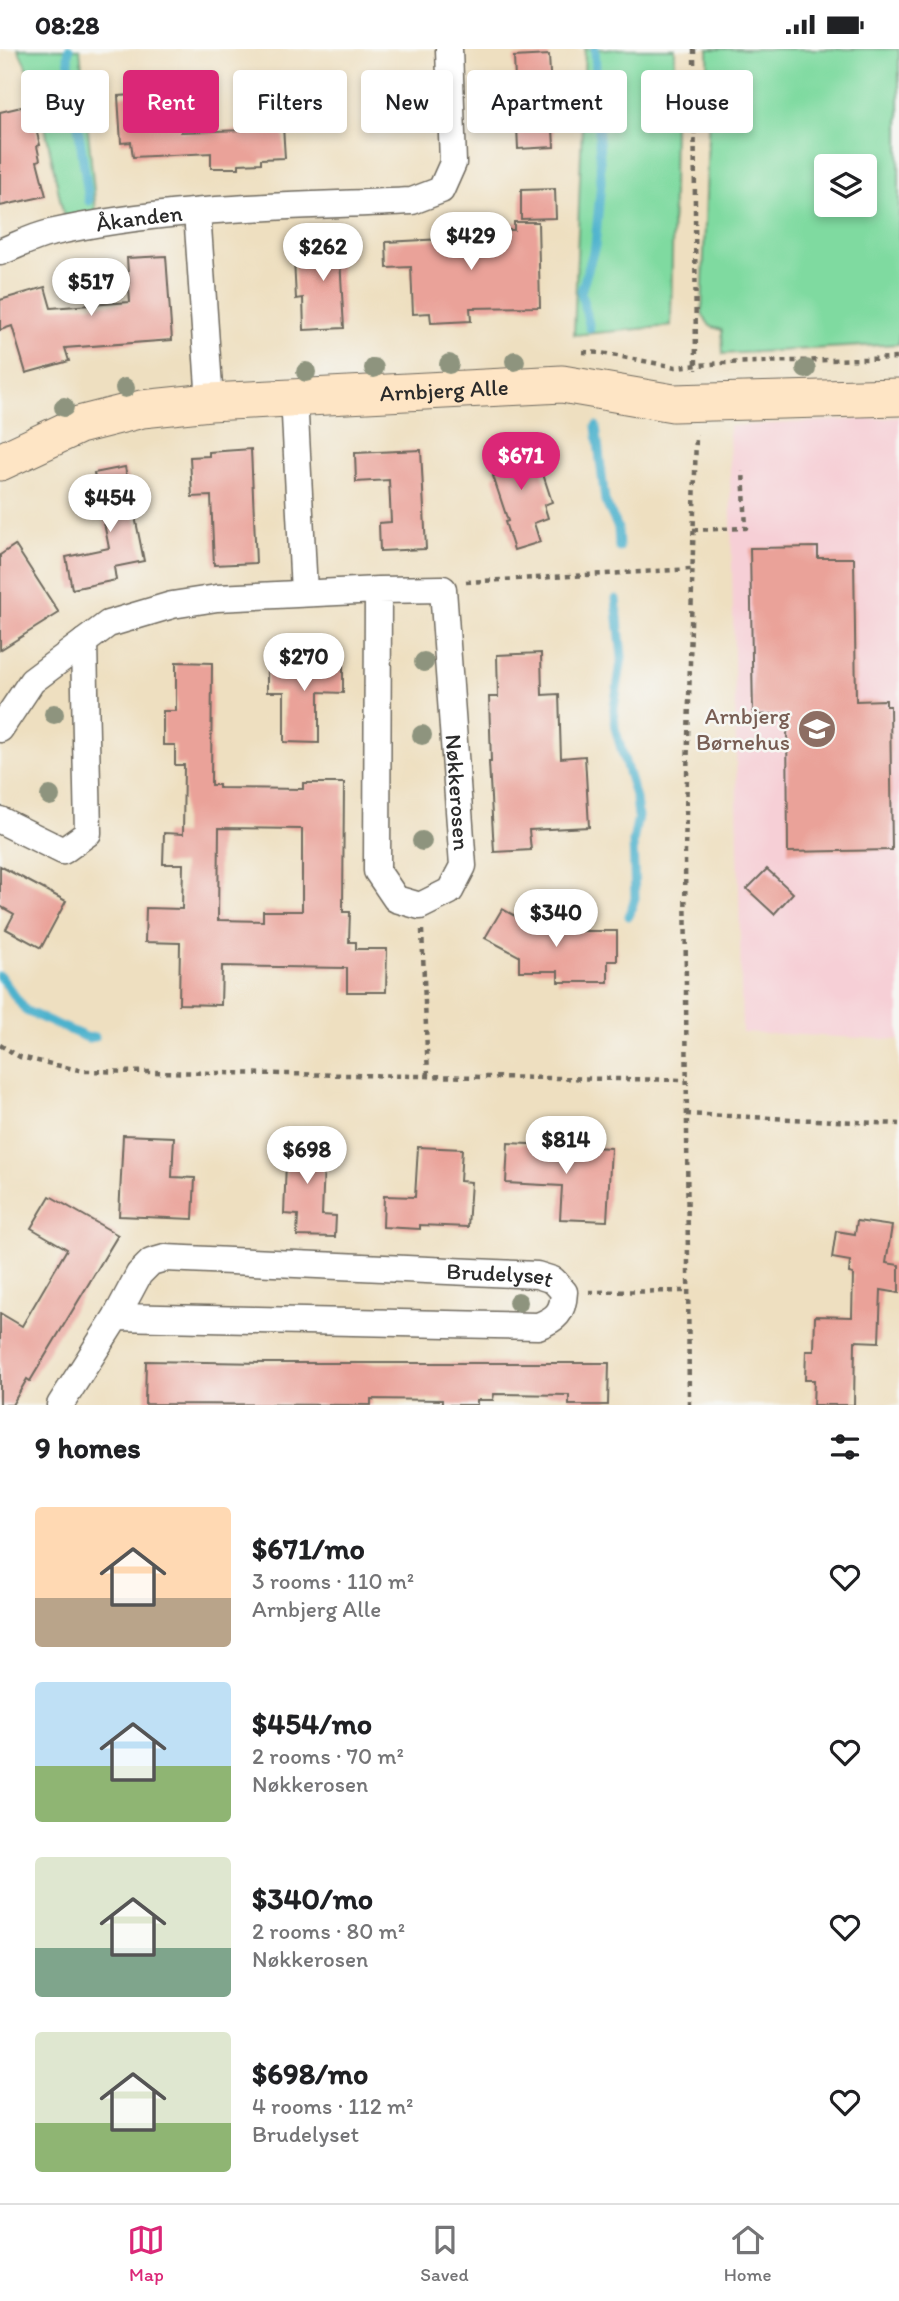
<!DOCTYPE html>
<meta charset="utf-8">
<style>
body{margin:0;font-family:Itim,sans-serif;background:#f2f2f2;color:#202124;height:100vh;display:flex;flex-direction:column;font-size:26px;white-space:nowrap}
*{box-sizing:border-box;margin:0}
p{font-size:23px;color:#757577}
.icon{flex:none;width:38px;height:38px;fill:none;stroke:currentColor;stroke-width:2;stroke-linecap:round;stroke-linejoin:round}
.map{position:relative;height:1356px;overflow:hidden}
.panel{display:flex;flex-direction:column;background:#fff;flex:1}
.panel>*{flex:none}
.hud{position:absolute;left:21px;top:21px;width:858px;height:63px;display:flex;gap:14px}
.controls{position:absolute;left:814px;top:105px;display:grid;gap:14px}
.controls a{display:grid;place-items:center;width:63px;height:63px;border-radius:7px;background:#fff;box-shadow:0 4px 10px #0003;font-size:35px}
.price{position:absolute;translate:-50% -60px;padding:0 16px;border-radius:24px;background:#fff;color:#222;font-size:23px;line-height:46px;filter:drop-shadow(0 2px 4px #0008)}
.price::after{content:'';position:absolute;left:50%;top:42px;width:21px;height:16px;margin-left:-10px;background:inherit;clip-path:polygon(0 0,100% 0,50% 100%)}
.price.active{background:#db2777;color:#fff}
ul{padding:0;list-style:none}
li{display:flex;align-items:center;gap:21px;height:175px;padding:0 35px}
li span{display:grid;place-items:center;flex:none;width:196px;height:140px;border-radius:7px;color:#555}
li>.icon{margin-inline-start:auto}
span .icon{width:84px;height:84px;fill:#fffc;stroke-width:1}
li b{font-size:30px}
h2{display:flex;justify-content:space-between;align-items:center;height:84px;padding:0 35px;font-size:30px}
.tag{padding:0 24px;border-radius:7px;background:#fff;box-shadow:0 4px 10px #0003;font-size:24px;line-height:63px}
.tag.active{background:#db2777;color:#fff}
.status{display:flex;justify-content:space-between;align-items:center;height:49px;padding:0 35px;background:#fff;direction:ltr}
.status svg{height:19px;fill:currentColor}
.tabs{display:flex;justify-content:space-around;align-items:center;height:98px;border-top:2px solid #e0e0e0;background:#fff;font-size:19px;color:#757577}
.tabs a{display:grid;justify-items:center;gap:4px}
.tabs .active{color:#db2777}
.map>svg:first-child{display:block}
.built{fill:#f6cfd6}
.green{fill:#7fdaa0;stroke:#558266;stroke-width:2;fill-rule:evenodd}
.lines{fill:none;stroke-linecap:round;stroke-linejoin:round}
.stream{stroke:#4eb2cd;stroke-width:9}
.building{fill:#eaa299;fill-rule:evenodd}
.street-casing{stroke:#6f6a5f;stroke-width:29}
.secondary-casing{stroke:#6f6a5f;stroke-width:39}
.path{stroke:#6f6a5f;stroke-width:4.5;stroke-dasharray:5 5;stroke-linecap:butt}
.street{stroke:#fff;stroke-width:26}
.secondary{stroke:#fee5c5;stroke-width:37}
.tree{fill:#8e947e}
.labels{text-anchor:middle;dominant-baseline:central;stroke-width:5;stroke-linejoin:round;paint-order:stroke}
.street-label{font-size:23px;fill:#2b2b2b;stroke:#f6f6f2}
.education-label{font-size:23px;fill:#785e54;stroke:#f6f6f2;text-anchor:end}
</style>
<div class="status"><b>08:28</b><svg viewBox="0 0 49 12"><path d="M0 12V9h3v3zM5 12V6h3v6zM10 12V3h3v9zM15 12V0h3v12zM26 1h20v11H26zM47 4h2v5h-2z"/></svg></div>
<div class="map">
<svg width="899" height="1356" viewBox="0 0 899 1356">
<rect width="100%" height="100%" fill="#f6f6f2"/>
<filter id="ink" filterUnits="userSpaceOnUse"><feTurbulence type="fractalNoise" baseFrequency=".0143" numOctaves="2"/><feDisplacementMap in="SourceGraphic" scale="14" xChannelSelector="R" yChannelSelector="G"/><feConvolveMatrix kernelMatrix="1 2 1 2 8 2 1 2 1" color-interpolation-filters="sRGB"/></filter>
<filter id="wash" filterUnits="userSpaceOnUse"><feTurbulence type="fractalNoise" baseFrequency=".00686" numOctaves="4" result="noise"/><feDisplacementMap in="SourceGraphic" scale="28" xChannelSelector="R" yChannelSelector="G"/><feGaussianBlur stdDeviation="1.57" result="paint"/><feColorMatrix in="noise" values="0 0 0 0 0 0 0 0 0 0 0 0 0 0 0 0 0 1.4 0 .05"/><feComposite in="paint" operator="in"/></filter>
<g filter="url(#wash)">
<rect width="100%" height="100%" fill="#eedfc0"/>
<polygon class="built" points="899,368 899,991 742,983 729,377"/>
<g class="green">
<polygon points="18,0 80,0 96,163 64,169 38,43"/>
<polygon points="585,0 675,0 671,277 574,286"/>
<path d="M708 0H899V295L723 305 722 281 710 277 702 265 709 55ZM826 117H864V156H826Z"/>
</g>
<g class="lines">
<g class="stream">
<polyline points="69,0 68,8 89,152"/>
<polyline points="590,279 581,243 595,197 601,133 595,0"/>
<polyline points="596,377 605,452 618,479 619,499"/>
<polyline points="616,550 622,608 614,659 615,679 636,750 638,767 633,793 635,849 629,867"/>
<polyline points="0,927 26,962 88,989 95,988"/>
</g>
</g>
<g id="blocks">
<g class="building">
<polygon points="549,6 554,98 518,100 514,8"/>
<polygon points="168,44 170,75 180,74 181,83 247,81 246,48 281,46 285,109 261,110 261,114 239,115 239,119 211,119 211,104 133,108 131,93 121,94 118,47"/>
<polygon points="30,56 40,96 37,97 40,111 37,112 46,147 0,157 0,63"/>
<polygon points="555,140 556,169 521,170 521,141"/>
<polygon points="514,173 538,173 540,258 470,259 471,272 431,274 430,264 413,265 411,218 387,219 386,193 500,187 499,181 514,181"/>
<polygon points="350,186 351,210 340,210 344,279 304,281 303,249 296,250 294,210 316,209 315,188"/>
<polygon points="166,207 172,291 65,299 69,312 26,324 12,277 0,281 0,251 45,238 51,259 130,253 127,209"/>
<polygon points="532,391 552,453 544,456 548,469 534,474 540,493 514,501 505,473 508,472 493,427 497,426 490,406"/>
<polygon points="251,400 256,514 214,516 211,447 192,448 190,408 209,407 209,403"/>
<polygon points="421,401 426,500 380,502 379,474 391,473 389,431 356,433 355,404"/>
<polygon points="125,418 144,512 114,518 116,531 72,540 66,508 109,499 94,424"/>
<polygon points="15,496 59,564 0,601 0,506"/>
<polygon points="818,498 818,509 854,509 856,652 886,651 886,657 890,657 892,801 788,803 787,665 753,666 750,499"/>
<polygon points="541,604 542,646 559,645 561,709 585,707 589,778 529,781 531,801 494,803 489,713 491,713 489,648 498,648 497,606"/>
<polygon points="267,611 343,611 343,644 319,643 319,694 284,693 284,643 267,643"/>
<path d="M176 613 212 614 211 736H219V739L303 740V734H344L343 863H350L349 893H356V900H387L386 943H347V919L222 917 221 956 179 955 180 894 145 893 146 859 182 860 183 815H163L164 784 183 785 184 716H175V696H163V662H176ZM219 779 302 780V862H263V872L218 871Z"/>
<polygon points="0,817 66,852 41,899 6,880 14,865 0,857"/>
<polygon points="767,820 793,844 774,865 747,840"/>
<polygon points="502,860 532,876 565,875 565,882 617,882 617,912 608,912 608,933 558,933 558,922 519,922 519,907 485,889"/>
<polygon points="123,1086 174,1088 172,1128 195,1129 193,1170 119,1167"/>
<polygon points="287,1087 325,1088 322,1166 336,1167 335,1188 297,1187 298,1166 284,1165"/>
<polygon points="508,1094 611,1099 607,1172 560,1170 562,1137 506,1134"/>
<polygon points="418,1098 462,1100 460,1132 471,1133 468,1178 420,1176 420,1180 383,1178 384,1147 415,1148"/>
<polygon points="50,1147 118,1186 30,1332 27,1330 12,1356 0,1356 0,1264 22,1277 67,1200 31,1179"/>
<polygon points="857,1172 892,1177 886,1214 899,1216 899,1244 881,1241 879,1293 855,1292 854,1356 813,1356 814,1331 805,1331 806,1302 814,1302 815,1267 852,1268 853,1225 849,1224 850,1212 832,1209 836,1182 855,1185"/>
<polygon points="146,1312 266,1314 609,1314 608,1356 569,1356 569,1346 494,1345 493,1351 477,1351 477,1356 442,1356 442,1351 371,1350 371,1356 145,1355"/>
</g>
</g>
</g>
<g filter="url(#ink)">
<use href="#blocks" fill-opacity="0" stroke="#6f6a5f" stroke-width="2"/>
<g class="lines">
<defs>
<g id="street">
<polyline points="197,163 210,353"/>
<path id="s1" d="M0 203C16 197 33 188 50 184 168 157 292 158 412 152L441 141 453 114 449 0"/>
<polyline points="294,347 304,543"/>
<path id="s2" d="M0 680 32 632 108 575 172 556 217 549 378 541 443 540 463 817 450 842 420 857 396 850 377 822 378 541"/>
<polyline points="0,771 63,802 88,784 84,593"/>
<path id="s3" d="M60 1356 116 1268 139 1225 151 1213 165 1209 537 1226 553 1231 564 1243C563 1264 556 1270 538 1277L116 1268"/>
</g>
<g id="secondary">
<path id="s4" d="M0 413 79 376 142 360 210 353 562 335 673 354 899 348"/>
</g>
</defs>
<use href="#street" class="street-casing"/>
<use href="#secondary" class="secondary-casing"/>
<g class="path">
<polyline points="694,0 696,321"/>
<polyline points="583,303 601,304 676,318 723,314 899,309"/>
<polyline points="693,481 746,479 743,422"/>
<polyline points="466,533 692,520"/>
<polyline points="422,881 428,1026"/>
<polyline points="0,996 20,1008 83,1022 686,1031"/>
<polyline points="686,1065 899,1075"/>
<polyline points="589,1243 688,1242"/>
<polyline points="689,1356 685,803 696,386"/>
</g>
<use href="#street" class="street"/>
<use href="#secondary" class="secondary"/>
</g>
<g class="tree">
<circle cx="515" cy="312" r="10"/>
<circle cx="449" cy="315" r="10"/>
<circle cx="374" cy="319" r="10"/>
<circle cx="806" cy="320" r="10"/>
<circle cx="306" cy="323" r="10"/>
<circle cx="125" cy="339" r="10"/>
<circle cx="64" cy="358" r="10"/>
<circle cx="424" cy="613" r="10"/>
<circle cx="54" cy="665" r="10"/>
<circle cx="422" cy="686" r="10"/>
<circle cx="50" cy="747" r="10"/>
<circle cx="422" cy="792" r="10"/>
<circle cx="518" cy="1253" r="10"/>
</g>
</g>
<defs>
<symbol id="school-disc" viewBox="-11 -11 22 22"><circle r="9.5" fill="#8d6e63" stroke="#f6f6f2"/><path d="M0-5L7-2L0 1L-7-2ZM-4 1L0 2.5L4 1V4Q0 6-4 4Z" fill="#fff"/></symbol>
</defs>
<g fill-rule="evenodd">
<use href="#school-disc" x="795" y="658" width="44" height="44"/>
</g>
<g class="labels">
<g class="street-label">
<text stroke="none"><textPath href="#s1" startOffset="144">Åkanden</textPath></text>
<text stroke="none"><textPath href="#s4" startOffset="455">Arnbjerg Alle</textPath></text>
<text stroke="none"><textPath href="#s2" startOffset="695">Nøkkerosen</textPath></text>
<text stroke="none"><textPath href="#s3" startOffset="520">Brudelyset</textPath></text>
</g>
<g class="education-label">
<text x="790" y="667">Arnbjerg<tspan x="790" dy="26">Børnehus</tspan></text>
</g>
</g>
</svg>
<div class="controls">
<a><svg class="icon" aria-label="layers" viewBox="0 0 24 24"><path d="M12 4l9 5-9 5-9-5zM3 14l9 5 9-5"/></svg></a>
</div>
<b class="price" style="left:471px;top:223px">$429</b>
<b class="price" style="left:323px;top:234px">$262</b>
<b class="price" style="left:91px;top:269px">$517</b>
<b class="price active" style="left:521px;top:443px">$671</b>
<b class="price" style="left:110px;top:485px">$454</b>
<b class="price" style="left:304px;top:644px">$270</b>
<b class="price" style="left:556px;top:900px">$340</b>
<b class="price" style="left:566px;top:1127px">$814</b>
<b class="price" style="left:307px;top:1137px">$698</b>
<div class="hud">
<a class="tag">Buy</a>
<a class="tag active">Rent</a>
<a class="tag">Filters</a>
<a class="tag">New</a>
<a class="tag">Apartment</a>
<a class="tag">House</a>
</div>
</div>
<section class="panel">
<h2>9 homes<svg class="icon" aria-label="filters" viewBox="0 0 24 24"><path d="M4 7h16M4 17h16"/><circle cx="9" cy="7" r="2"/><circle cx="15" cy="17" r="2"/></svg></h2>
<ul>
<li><span style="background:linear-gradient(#ffd9b3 65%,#b9a48a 0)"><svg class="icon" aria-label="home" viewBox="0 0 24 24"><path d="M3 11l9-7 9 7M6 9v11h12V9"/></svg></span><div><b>$671/mo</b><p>3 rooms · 110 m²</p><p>Arnbjerg Alle</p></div><svg class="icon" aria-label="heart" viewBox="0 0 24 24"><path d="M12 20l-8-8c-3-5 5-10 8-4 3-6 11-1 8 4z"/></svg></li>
<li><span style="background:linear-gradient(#bfe0f5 60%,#8fb573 0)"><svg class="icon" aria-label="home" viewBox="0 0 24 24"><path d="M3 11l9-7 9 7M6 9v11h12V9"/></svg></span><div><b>$454/mo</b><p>2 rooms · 70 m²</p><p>Nøkkerosen</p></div><svg class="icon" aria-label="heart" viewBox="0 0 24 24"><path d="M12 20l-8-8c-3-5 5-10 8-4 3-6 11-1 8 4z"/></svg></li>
<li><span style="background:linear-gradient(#dfe7d0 65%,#7fa58c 0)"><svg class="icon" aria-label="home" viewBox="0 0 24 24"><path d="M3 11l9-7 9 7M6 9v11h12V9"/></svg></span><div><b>$340/mo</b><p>2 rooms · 80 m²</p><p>Nøkkerosen</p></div><svg class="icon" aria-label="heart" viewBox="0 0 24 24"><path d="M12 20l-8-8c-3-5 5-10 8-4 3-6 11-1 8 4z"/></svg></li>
<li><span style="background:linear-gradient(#dfe7d0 65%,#8fb573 0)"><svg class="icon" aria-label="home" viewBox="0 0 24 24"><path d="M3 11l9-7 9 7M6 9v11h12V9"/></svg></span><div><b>$698/mo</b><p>4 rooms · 112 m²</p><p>Brudelyset</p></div><svg class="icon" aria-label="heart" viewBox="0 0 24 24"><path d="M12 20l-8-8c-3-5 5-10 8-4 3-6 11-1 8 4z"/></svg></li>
</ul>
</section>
<nav class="tabs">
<a class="active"><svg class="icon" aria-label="map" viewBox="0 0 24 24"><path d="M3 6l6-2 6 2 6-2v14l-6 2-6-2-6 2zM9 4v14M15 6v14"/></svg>Map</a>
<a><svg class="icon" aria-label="saved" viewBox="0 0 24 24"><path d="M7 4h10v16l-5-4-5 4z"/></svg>Saved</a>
<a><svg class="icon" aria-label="home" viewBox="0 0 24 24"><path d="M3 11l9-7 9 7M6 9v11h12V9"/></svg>Home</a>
</nav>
